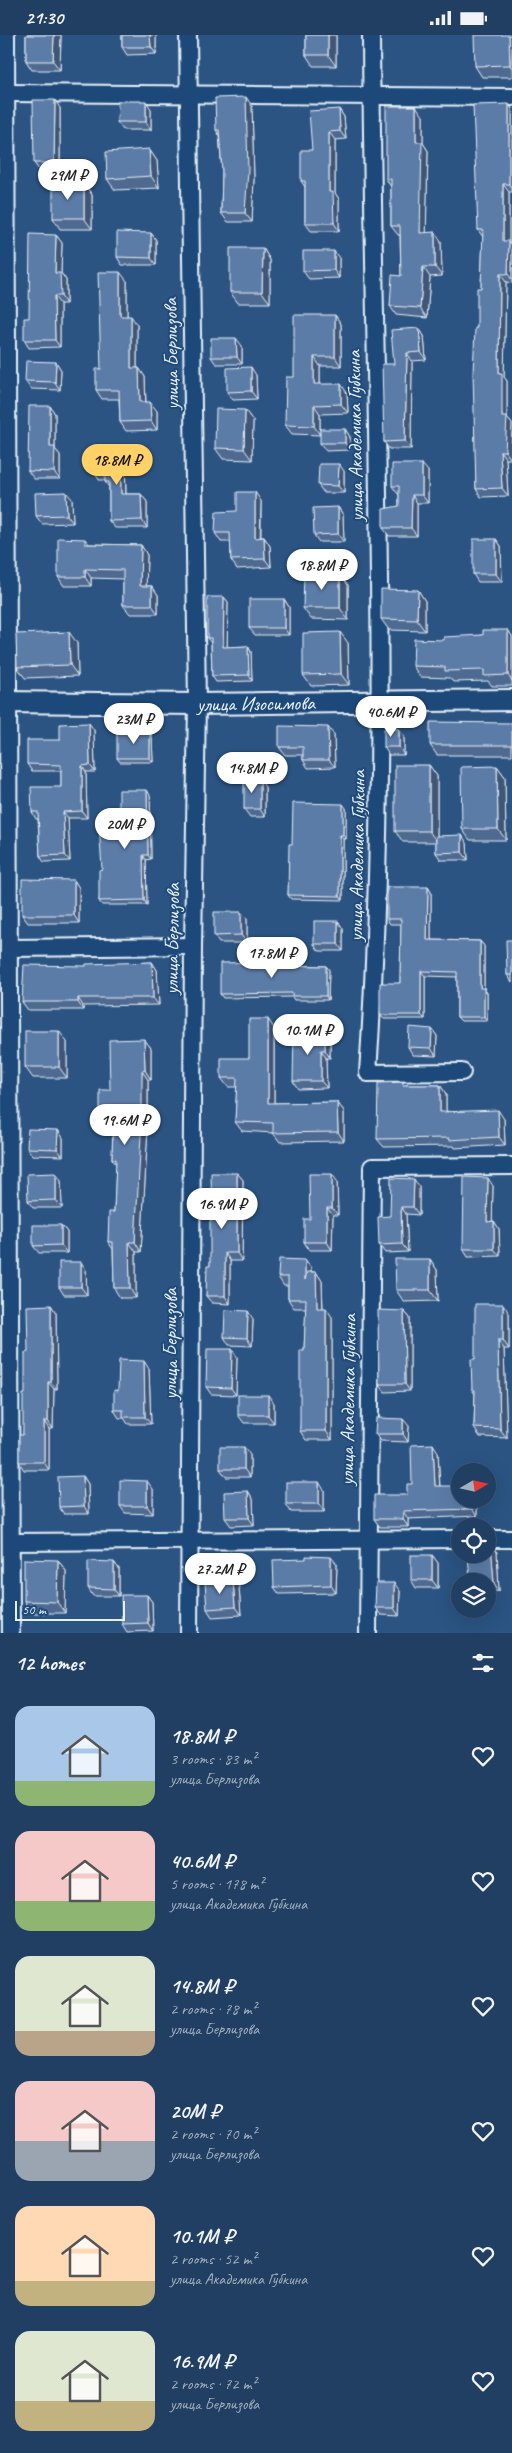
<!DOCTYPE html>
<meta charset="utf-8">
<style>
body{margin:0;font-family:Caveat,sans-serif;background:#284668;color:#f1f3f6;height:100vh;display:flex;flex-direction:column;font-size:19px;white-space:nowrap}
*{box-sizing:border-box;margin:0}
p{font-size:16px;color:#a2afbe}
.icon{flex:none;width:28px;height:28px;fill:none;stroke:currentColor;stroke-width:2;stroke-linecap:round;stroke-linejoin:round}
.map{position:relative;height:1598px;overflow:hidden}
.drawer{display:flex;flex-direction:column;background:#203f62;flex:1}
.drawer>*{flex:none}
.needle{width:32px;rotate:81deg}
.buttons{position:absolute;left:451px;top:1428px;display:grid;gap:10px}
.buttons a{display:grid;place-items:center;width:45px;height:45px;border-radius:50%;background:#203f62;box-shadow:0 5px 20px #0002,0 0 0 1px #3d5877;font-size:25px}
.scale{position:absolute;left:15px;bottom:12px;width:110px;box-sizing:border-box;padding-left:5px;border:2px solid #e8f1f8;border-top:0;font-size:14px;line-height:18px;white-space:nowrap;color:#e8f1f8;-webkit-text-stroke:4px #1f4a7a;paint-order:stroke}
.price{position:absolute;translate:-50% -42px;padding:0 11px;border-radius:18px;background:#fff;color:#222;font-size:16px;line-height:32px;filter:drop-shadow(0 1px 2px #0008)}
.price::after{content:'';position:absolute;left:50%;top:30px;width:15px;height:11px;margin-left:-8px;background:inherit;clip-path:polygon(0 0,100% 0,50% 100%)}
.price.current{background:#ffd166;color:#111}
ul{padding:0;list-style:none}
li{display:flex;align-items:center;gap:15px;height:125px;padding:0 15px}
li span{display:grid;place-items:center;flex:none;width:140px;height:100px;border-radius:15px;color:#555}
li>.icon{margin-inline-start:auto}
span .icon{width:60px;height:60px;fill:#fffc;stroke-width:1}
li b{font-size:21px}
h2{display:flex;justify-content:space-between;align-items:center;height:60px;padding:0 15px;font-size:21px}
.status{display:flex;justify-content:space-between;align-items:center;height:35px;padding:0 25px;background:#203f62;direction:ltr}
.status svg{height:14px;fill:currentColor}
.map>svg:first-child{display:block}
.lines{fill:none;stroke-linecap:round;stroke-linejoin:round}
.minor-casing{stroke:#e8f1f8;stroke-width:20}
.tertiary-casing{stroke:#e8f1f8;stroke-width:24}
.minor{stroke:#1f4a7a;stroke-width:16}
.tertiary{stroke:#1f4a7a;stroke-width:20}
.wall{fill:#4f6a90;stroke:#e8f1f8}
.shaded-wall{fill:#405676;stroke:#e8f1f8}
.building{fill:#5c7ba8;stroke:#e8f1f8}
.labels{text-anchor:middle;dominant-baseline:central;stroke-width:4;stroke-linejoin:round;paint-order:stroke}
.street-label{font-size:20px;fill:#e8f1f8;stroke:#1f4a7a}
</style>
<div class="status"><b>21:30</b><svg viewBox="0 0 49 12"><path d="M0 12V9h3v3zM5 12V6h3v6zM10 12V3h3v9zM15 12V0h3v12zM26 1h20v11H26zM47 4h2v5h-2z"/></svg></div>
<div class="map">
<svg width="512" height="1598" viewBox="0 0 512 1598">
<rect width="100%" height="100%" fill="#2b5483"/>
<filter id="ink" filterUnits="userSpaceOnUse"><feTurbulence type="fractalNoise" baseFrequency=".02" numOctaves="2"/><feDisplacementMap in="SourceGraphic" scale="10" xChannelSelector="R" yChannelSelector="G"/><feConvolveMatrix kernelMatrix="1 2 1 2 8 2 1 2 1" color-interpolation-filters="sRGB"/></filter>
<g filter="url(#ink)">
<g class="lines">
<defs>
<g id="minor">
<polyline points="6,0 11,1598"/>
<polyline points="188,0 197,669 193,911 189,1598"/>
<path d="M371 0C373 346 391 693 368 1038L462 1037"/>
<polyline points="6,58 512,62"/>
<polyline points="11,913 193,911"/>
<polyline points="488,1504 512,1504"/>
<polyline points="12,1507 460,1504"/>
<polyline points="368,1598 372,1132 512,1131"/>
</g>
<g id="tertiary">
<path id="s1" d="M0 667 197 669 512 665"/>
</g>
</defs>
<use href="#minor" class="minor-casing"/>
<use href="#tertiary" class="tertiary-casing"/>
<use href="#minor" class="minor"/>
<use href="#tertiary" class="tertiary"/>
</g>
<g class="wall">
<polygon points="26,0 61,0 60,35 32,35 26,26"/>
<polygon points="122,0 156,0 156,19 127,20 122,12"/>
<polygon points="306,0 336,0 336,31 313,31 306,20"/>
<polygon points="512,1 512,42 482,42 475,31"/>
<polygon points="509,69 512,74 512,157 509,157 509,206 512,210 512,248 506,247 504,342 507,346 507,383 512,389 511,424 506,424 508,461 481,462 476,454 477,293 481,253 483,202 478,195"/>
<polygon points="252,71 254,144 252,187 228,187 221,178 222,136 219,100 216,95"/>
<polygon points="60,73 60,135 39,135 34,128"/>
<polygon points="151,74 151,95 123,95 117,87"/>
<polygon points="339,74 344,82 346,104 335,105 335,158 339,164 339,196 311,196 305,188 305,152 301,146 312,115"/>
<polygon points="423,81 423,108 428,116 426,197 441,207 442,241 430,242 427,283 396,280 390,271 401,241 400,200 398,200 391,191 391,152 386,144"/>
<polygon points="149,114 157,126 159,153 115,155 107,144"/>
<polygon points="84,148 92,160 92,194 60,194 53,183"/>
<polygon points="151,198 156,205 156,230 122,230 117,222"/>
<polygon points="56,200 62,208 61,238 66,245 66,269 60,269 60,312 29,313 24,305 29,283"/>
<polygon points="263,213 270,225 270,268 238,268 230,257"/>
<polygon points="339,223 339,243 309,244 303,236"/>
<polygon points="127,246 127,281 137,290 137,333 139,333 145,342 146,367 157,376 157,395 126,396 120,387 119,364 102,364 96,355 101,334"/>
<polygon points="335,280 341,289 341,331 320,331 320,349 347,358 348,378 320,379 320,400 292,399 285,390 294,342"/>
<polygon points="419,293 424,301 426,325 412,326 411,414 389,414 384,407 394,329"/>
<polygon points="242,311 242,329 216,329 211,322"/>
<polygon points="56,327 61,335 60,355 31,354 25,346"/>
<polygon points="256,340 257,364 233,365 227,357"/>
<polygon points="50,371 55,379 55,414 60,420 60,444 34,444 28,436"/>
<polygon points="245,375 253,386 252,425 223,424 215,413"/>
<polygon points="345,394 350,402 350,415 326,416 320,408"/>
<polygon points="120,412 125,420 126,459 141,459 147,467 147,493 115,493 109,486 109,452 105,447 105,445 99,445 94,437"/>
<polygon points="344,436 344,458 324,458 318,450"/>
<polygon points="428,436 428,468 417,468 417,501 389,501 383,493 399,471 399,459 398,459 392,451"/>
<polygon points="72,464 73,488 42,489 36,481"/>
<polygon points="261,466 261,502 264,502 270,511 271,532 237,534 231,525 231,507 221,507 215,498 237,476"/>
<polygon points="338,472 343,480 344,507 319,507 314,500"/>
<polygon points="85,504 89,509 141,510 147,520 146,551 152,551 158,560 158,579 130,579 123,570 123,544 91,543 91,551 64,551 58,542"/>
<polygon points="496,504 501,511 502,547 478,547 473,539"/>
<polygon points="348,550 348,585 311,584 303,573"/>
<polygon points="418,555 425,566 425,596 389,595 381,584"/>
<polygon points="224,562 228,567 227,612 248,611 251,617 252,646 216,647 212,641 211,608 207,603"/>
<polygon points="284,564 289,572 289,600 255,600 249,593"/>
<polygon points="508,595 512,601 512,651 492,651 488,646 453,647 450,643 420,642 413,631 444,605 483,600"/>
<polygon points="77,608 78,641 25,643 17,632"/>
<polygon points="348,608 349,650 311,651 303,640"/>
<polygon points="512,688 512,720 437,720 430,710"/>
<polygon points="94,695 95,737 86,737 87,783 68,783 70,826 44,827 40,821 38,784 36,784 32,777 61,752 61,736 32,736 27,729 60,705"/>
<polygon points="150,698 152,702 153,727 120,727 117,723"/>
<polygon points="334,700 335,732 308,733 303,725 303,720 285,720 279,712"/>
<polygon points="404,701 404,720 389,720 384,712"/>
<polygon points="429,730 437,741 437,801 467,808 468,825 441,825 436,818 436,807 403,807 395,796"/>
<polygon points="497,731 505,742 506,805 470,805 462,794"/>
<polygon points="265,752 265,782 250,782 244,774"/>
<polygon points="150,760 151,824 146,825 147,870 102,870 99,866 102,834 119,789"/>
<polygon points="346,773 346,804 343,804 343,865 291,864 288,860 292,809"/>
<polygon points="74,845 79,853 79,888 28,888 22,880"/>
<polygon points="428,852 431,857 431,905 480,906 484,911 484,953 487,958 487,986 461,986 457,982 457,942 425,941 425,984 384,984 380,980 400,948 401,889 390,889 387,884"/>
<polygon points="247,884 247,908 219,908 214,901"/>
<polygon points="338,886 343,894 343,916 319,916 314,909"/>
<polygon points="512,905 512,947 507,940"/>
<polygon points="152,927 157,935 159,970 83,971 83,975 28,975 22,967 86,931"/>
<polygon points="271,927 272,930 326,931 329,935 328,965 294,965 292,962 223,963 220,959"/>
<polygon points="274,993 274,1068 337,1067 344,1076 344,1106 280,1107 273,1098 242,1096 235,1087 237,1052 228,1052 221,1043 249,1023"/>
<polygon points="432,994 437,1001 436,1021 413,1020 408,1012"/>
<polygon points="144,1004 151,1013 151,1045 148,1045 148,1092 141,1217 136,1217 136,1263 120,1263 114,1253 113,1214 108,1207 114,1177 116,1129 112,1124 113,1092 107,1092 100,1083 110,1055"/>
<polygon points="330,1005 330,1023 326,1023 327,1053 298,1054 293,1046"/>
<polygon points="67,1007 67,1043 33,1043 25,1032"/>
<polygon points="405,1050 440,1050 446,1059 446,1076 504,1084 505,1110 455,1113 454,1111 384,1112 377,1104"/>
<polygon points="58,1095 63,1103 63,1121 32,1120 27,1113"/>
<polygon points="237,1138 243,1145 242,1226 230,1226 230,1269 212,1268 206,1261 210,1231 212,1186"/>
<polygon points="61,1146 62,1173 33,1173 28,1166"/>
<polygon points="337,1146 338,1180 333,1180 332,1215 309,1215 304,1207 310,1184"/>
<polygon points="493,1151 492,1186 494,1186 499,1194 500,1221 468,1222 463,1214"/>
<polygon points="419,1152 419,1180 406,1179 408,1217 385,1218 379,1210 390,1181"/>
<polygon points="61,1190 67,1197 67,1218 39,1218 33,1211"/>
<polygon points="430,1224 437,1235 438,1266 404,1267 396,1255"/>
<polygon points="311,1233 311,1237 316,1237 322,1246 323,1273 332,1282 332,1405 306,1405 300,1396 304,1315 306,1273 294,1273 288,1264 288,1251 284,1251 278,1242"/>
<polygon points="86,1235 87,1260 64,1260 59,1252"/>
<polygon points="51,1270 56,1278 57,1354 54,1354 53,1394 49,1394 49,1435 24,1435 19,1427 23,1400 28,1317"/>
<polygon points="404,1276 410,1283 410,1356 385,1357 379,1349"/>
<polygon points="509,1278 509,1314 504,1314 507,1403 480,1402 474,1393 475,1359 472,1355 475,1324"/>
<polygon points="253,1284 252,1311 229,1310 224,1302"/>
<polygon points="232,1314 237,1322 236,1360 211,1359 206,1352"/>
<polygon points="149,1334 151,1389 128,1389 124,1383 119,1383 114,1375 118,1356"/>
<polygon points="274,1368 274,1388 244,1388 238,1380"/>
<polygon points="409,1391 408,1407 381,1406 375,1399"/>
<polygon points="438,1417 440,1451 460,1464 477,1464 477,1481 408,1484 408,1492 380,1492 374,1484 407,1460 412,1449"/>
<polygon points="250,1420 250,1442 226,1442 220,1434"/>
<polygon points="83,1441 88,1449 89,1479 64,1479 59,1472"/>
<polygon points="153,1454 153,1479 125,1478 120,1471"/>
<polygon points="324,1455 324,1477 291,1477 286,1469"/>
<polygon points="248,1456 253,1464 254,1490 231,1491 225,1483"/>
<polygon points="497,1517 499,1556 488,1557 488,1546"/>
<polygon points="432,1520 438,1528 438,1553 416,1553 411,1545"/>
<polygon points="58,1525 66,1536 65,1578 31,1578 24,1566"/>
<polygon points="114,1527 119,1534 119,1561 93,1561 88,1553"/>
<polygon points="337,1529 336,1558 279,1559 274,1552"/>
<polygon points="233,1545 239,1552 241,1580 212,1582 207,1574"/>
<polygon points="400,1556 399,1581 381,1580 375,1573"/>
<polygon points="147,1560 152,1567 153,1596 127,1597 122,1589"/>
</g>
<g class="shaded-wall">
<polygon points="54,0 61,0 60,35 53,26"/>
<polygon points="150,0 156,0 156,19 151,12"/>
<polygon points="328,0 336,0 336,31 328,20"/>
<polygon points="509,0 511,0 512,1 512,33 510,30"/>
<polygon points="246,62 252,71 254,144 252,187 245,178"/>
<polygon points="55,65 60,73 60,135 54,128"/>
<polygon points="146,66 151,74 151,95 146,87"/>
<polygon points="509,69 512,74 512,153 509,149"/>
<polygon points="416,71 423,81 423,108 428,116 426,207 420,198 416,107"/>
<polygon points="339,74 344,82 346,104 340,96"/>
<polygon points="329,97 335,105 335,158 339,164 339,196 334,188 329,157"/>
<polygon points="149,114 157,126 159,153 151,141"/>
<polygon points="84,148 92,160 92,194 84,183"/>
<polygon points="503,149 509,157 509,214 503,206"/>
<polygon points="435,197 441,207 442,241 435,232"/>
<polygon points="151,198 156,205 156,230 151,223"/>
<polygon points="56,200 62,208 61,238 66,245 66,269 61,261 55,238"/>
<polygon points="509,206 512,210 512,245 508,239"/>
<polygon points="263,213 270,225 270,268 262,257"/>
<polygon points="334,216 339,223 339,243 334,235"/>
<polygon points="423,232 430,242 427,283 420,273"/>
<polygon points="120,237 127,246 127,290 120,281"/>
<polygon points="500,239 506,247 504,342 507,346 507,383 512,389 511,424 505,416 502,382 499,338"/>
<polygon points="54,261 60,269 60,312 55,305"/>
<polygon points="335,280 341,289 341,331 335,322"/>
<polygon points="131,281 137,290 137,342 131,333"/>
<polygon points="419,293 424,301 426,325 421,317"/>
<polygon points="236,303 242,311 242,329 237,322"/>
<polygon points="407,318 412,326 411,414 405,406"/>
<polygon points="314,322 320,331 320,359 314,349"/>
<polygon points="56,327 61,335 60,355 55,347"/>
<polygon points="251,332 256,340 257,364 251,356"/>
<polygon points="139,333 145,342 146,376 140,367"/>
<polygon points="341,349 347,358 348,378 341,369"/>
<polygon points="150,367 157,376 157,395 151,386"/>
<polygon points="314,370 320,379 320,400 314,391"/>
<polygon points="50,371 55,379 55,414 60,420 60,444 54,437 50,412"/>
<polygon points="245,375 253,386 252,425 244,414"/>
<polygon points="345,394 350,402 350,415 345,408"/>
<polygon points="120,412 125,420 126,467 121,459"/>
<polygon points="500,416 506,424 508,461 502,453"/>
<polygon points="339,429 344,436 344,458 338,451"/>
<polygon points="422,429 428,436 428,468 422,460"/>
<polygon points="66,457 72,464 73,488 67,480"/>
<polygon points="255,457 261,466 260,511 255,503"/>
<polygon points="141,459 147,467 147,493 142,485"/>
<polygon points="412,460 417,468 417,501 411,493"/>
<polygon points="338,472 343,480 344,507 338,499"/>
<polygon points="264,502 270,511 271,532 265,524"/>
<polygon points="496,504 501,511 502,547 496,539"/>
<polygon points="141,510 147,520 146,560 140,551"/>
<polygon points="85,534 91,543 91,551 85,542"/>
<polygon points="340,539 348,550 348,585 340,573"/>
<polygon points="152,551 158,560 158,579 152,570"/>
<polygon points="418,555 425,566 425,596 417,585"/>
<polygon points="224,562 228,567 227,617 223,612"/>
<polygon points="284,564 289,572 289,600 284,593"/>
<polygon points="508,595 512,601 512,646 508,640"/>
<polygon points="69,597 77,608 78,641 70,630"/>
<polygon points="340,597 348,608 349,650 341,639"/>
<polygon points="248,611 251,617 252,646 249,640"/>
<polygon points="89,688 94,695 95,737 90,730"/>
<polygon points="328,692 334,700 335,732 329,725"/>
<polygon points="399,694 404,701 404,720 399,712"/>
<polygon points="150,698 152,702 153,727 150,723"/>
<polygon points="429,730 437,741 437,807 429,796"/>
<polygon points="82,731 86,737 87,783 82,776"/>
<polygon points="497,731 505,742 506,805 498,794"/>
<polygon points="260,744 265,752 265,782 260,774"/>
<polygon points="147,755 150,760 151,824 148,820"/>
<polygon points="343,769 346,773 346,804 343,800"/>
<polygon points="63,777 68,783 70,826 65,820"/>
<polygon points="340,800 343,804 343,865 340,861"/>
<polygon points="462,800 467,808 468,825 462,817"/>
<polygon points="143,820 146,825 147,870 144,865"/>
<polygon points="74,845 79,853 79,888 74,880"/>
<polygon points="428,852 431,857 431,910 427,905"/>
<polygon points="241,877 247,884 247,908 241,900"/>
<polygon points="338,886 343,894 343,916 338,909"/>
<polygon points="480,906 484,911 484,958 480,953"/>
<polygon points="152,927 157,935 159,970 153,963"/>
<polygon points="326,931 329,935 328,965 326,961"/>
<polygon points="421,936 425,941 425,984 421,980"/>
<polygon points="484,953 487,958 487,986 484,982"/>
<polygon points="78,963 83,971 83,975 78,967"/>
<polygon points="268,984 274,993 274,1077 268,1068"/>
<polygon points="432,994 437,1001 436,1021 431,1013"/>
<polygon points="59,996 67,1007 67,1043 59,1032"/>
<polygon points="325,998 330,1005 330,1023 325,1015"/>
<polygon points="144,1004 151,1013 151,1045 145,1035"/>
<polygon points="321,1015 326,1023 327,1053 321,1046"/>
<polygon points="142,1036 148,1045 148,1092 141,1217 135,1207"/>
<polygon points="440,1050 446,1059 446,1085 440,1077"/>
<polygon points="337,1067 344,1076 344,1106 338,1097"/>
<polygon points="498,1075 504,1084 505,1110 499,1102"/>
<polygon points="58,1095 63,1103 63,1121 57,1114"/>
<polygon points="56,1138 61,1146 62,1173 56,1165"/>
<polygon points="237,1138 243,1145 242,1226 237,1218"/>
<polygon points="332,1139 337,1146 338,1180 332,1173"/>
<polygon points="488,1143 493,1151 492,1194 487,1187"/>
<polygon points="414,1144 419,1152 419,1180 413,1172"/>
<polygon points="401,1172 406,1179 408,1217 402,1209"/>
<polygon points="327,1173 333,1180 332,1215 327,1207"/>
<polygon points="494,1186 499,1194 500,1221 494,1214"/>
<polygon points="61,1190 67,1197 67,1218 61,1210"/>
<polygon points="129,1207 136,1217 136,1263 130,1253"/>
<polygon points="225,1218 230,1226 230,1269 225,1261"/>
<polygon points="430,1224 437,1235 438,1266 430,1255"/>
<polygon points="305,1225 311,1233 311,1254 305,1245"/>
<polygon points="81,1227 86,1235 87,1260 81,1252"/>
<polygon points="316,1237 322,1246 323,1282 317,1273"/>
<polygon points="503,1269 509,1278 509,1314 503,1305"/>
<polygon points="51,1270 56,1278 57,1354 51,1347"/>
<polygon points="326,1273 332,1282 332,1405 326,1396"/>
<polygon points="248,1276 253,1284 252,1311 247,1303"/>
<polygon points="404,1276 410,1283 410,1356 405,1349"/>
<polygon points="498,1305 504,1314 507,1403 500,1394"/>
<polygon points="232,1314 237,1322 236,1360 231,1353"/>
<polygon points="144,1326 149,1334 151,1389 145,1382"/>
<polygon points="48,1347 54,1354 53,1394 48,1386"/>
<polygon points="268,1360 274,1368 274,1388 268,1380"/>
<polygon points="403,1384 409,1391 408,1407 403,1399"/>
<polygon points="44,1386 49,1394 49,1435 44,1427"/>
<polygon points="433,1409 438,1417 440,1459 435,1451"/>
<polygon points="244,1412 250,1420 250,1442 244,1434"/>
<polygon points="83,1441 88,1449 89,1479 84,1471"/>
<polygon points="147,1446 153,1454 153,1479 147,1471"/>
<polygon points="319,1447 324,1455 324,1477 319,1469"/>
<polygon points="248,1456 253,1464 254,1490 249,1483"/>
<polygon points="472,1464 477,1464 477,1481 472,1474"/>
<polygon points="403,1476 408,1484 408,1492 403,1484"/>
<polygon points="491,1510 497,1517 499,1556 494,1548"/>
<polygon points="432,1520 438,1528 438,1553 432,1545"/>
<polygon points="331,1522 337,1529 336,1558 331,1550"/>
<polygon points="58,1525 66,1536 65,1578 57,1567"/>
<polygon points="114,1527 119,1534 119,1561 114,1554"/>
<polygon points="233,1545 239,1552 241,1580 235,1572"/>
<polygon points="394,1548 400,1556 399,1581 394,1573"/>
<polygon points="147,1560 152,1567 153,1596 148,1588"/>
</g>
<g class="building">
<polygon points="26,0 54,0 53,26 26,26"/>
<polygon points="122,0 150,0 151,12 122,12"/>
<rect x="306" y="0" width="22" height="20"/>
<polygon points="474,0 509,0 510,30 475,31"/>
<polygon points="246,62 248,135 245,178 221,178 222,136 219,95 216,95 215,63"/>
<polygon points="33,65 55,65 54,128 34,128"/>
<polygon points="118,66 146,66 146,87 117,87"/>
<polygon points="509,69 509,149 503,149 503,206 509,206 508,239 500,239 499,338 502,338 502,382 507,382 505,416 500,416 502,453 476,454 473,338 475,293 477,293 477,253 481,253 483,195 478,195 473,70"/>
<polygon points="386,71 416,71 416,107 422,107 420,198 435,197 435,232 423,232 420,273 390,271 392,240 401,241 400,191 391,191 391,144 386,144"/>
<polygon points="339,74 340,96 329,97 329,157 333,157 334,188 305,188 305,146 301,146 301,115 312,115 309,76"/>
<polygon points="149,114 151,141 107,144 106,117"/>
<rect x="53" y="148" width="31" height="35"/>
<polygon points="117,197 151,198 151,223 117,222"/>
<polygon points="30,199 56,200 55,238 60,238 61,261 54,261 55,305 24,305 24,283 29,283"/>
<polygon points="230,213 263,213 262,257 230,257"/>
<polygon points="303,216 334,216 334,235 303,236"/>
<polygon points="98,237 120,237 120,281 131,281 131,333 139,333 140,367 150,367 151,386 120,387 119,355 96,355 96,334 101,334"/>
<polygon points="294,280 335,280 335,322 314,322 314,349 341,349 341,369 314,370 314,391 285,390 286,342 294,342"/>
<polygon points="419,293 421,317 407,318 405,406 384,407 382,329 394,329 391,295"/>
<polygon points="211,303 236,303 237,322 211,322"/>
<polygon points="26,326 56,327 55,347 25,346"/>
<polygon points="251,332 251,356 227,357 227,333"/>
<polygon points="29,371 50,371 50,412 55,412 54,437 28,436"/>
<polygon points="216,374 245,375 244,414 215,413"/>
<rect x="320" y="394" width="25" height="14"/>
<polygon points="93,412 120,412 121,459 141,459 142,485 109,486 109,447 105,447 105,438 94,437"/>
<polygon points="319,429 339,429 338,451 318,450"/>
<polygon points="392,429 422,429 422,460 412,460 411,493 383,493 383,474 399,471 399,451 392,451"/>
<polygon points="66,457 67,480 36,481 35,458"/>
<polygon points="237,457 255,457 255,503 264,502 265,524 231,525 230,498 215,498 216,477 237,476"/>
<polygon points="338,472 338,499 314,500 313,473"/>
<polygon points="58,503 85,504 85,509 141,510 140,551 152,551 152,570 123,570 123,535 85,534 85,542 58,542"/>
<rect x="473" y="504" width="23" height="35"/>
<polygon points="304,539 340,539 340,573 303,573"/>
<polygon points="381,554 418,555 417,585 381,584"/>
<polygon points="207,562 224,562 223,612 248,611 249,640 212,641 211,603 207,603"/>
<rect x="249" y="564" width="35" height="29"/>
<polygon points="483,595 508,595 508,640 484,641 484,635 445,636 445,632 413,631 414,604 444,605 444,602 483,600"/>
<polygon points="69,597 70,630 17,632 16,599"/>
<polygon points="340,597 341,639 303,640 303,598"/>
<polygon points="430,687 512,688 512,710 430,710"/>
<polygon points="89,688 90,730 82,731 82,776 63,777 65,820 40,821 38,777 32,777 31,752 61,752 61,730 27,729 27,705 60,705 60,689"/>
<polygon points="279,691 328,692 329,725 303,725 303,712 279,712"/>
<rect x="384" y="694" width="15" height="18"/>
<rect x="117" y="698" width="33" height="25"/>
<rect x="395" y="730" width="34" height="66"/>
<polygon points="497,731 498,794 462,794 461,732"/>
<rect x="244" y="744" width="16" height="30"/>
<polygon points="119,755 147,755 148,820 143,820 144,865 99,866 99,835 102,834 99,790 119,789"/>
<polygon points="293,768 343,769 343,800 340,800 340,861 288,860 289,809 292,809"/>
<polygon points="462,800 462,817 436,818 436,801"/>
<polygon points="22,844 74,845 74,880 22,880"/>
<polygon points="387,852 428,852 427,905 480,906 480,953 484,953 484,982 457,982 457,937 421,936 421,980 380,980 380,948 400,948 401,884 387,884"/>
<polygon points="214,877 241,877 241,900 214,901"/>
<rect x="314" y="886" width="24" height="23"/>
<polygon points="506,905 512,905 512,940 507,940"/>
<polygon points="152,927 153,963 78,963 78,967 22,967 24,930 86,931 86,929"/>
<polygon points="271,927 271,930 326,931 326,961 292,961 292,958 220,959 220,928"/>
<polygon points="249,984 268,984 268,1068 337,1067 338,1097 273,1098 273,1088 235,1087 237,1043 221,1043 221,1023 249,1023"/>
<polygon points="409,992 432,994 431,1013 408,1012"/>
<rect x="25" y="996" width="34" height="36"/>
<polygon points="294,997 325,998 325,1015 321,1015 321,1046 293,1046"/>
<polygon points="144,1004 145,1035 142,1036 142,1083 135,1207 129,1207 130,1253 114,1253 113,1207 108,1207 109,1177 114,1177 116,1124 112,1124 113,1083 100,1083 100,1055 110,1055 109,1005"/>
<polygon points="403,1047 403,1050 440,1050 440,1077 498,1075 499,1102 449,1105 449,1103 377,1104 378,1048"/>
<polygon points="28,1094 58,1095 57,1114 27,1113"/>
<polygon points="56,1138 56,1165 28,1166 27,1139"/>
<polygon points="211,1138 237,1138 237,1218 225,1218 225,1261 206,1261 207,1231 210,1231 210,1186 212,1186"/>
<polygon points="309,1139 332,1139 332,1173 327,1173 327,1207 304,1207 304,1184 310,1184"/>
<polygon points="464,1142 488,1143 487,1187 494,1186 494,1214 463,1214"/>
<polygon points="391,1143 414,1144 413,1172 401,1172 402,1209 379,1210 378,1182 390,1181"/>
<polygon points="33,1190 61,1190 61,1210 33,1211"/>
<polygon points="279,1224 305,1225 305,1245 307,1237 316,1237 317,1273 326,1273 326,1396 300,1396 300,1315 304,1315 306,1264 288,1264 288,1242 278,1242"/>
<polygon points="395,1224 430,1224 430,1255 396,1255"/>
<rect x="59" y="1227" width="22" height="25"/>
<polygon points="475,1269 503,1269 503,1305 498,1305 500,1394 474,1393 475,1355 472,1355 471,1324 475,1324"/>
<polygon points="51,1270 51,1347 48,1347 48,1386 44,1386 44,1427 19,1427 19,1400 23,1400 23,1359 25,1359 25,1318 28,1317 27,1271"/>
<polygon points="225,1275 248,1276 247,1303 224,1302"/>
<polygon points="378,1275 404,1276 405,1349 379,1349"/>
<polygon points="207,1314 232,1314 231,1353 206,1352"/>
<polygon points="119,1325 144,1326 145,1382 123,1382 123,1375 114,1375 114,1355 118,1356"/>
<rect x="238" y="1360" width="30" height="20"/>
<polygon points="376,1383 403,1384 403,1399 375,1399"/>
<polygon points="433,1409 435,1451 460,1451 460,1464 472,1464 472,1474 403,1476 403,1484 374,1484 374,1460 407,1460 407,1449 412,1449 411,1410"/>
<rect x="220" y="1412" width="24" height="22"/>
<polygon points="83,1441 84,1471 59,1472 58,1442"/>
<polygon points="120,1445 147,1446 147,1471 120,1471"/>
<rect x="286" y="1447" width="33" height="22"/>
<polygon points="248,1456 249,1483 225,1483 224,1457"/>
<polygon points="488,1510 491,1510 494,1548 488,1548 488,1546 470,1546 468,1519 488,1519"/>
<rect x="411" y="1520" width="21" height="25"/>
<polygon points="306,1521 331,1522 331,1550 274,1552 273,1525 306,1524"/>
<polygon points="24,1524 58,1525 57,1567 24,1566"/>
<polygon points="88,1526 114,1527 114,1554 88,1553"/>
<polygon points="233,1545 235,1572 207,1574 205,1547"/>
<polygon points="376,1548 394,1548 394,1573 375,1573"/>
<polygon points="121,1560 147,1560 148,1588 122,1589"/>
</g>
</g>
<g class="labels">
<g class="street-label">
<text transform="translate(171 319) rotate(-91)">улица Берлизова</text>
<text transform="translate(355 401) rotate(-91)">улица Академика Губкина</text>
<text stroke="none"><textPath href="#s1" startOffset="256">улица Изосимова</textPath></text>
<text transform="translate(357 821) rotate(-89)">улица Академика Губкина</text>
<text transform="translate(172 904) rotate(-89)">улица Берлизова</text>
<text transform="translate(170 1309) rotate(-90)">улица Берлизова</text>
<text transform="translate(348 1365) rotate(-89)">улица Академика Губкина</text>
</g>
</g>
</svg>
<div class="buttons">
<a><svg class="needle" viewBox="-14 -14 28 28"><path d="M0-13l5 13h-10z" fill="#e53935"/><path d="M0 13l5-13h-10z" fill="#a2afbe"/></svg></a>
<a><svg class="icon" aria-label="locate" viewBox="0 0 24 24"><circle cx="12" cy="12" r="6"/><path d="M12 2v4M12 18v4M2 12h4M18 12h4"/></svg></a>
<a><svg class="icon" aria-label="layers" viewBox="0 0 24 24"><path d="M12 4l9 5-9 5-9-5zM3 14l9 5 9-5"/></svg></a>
</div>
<div class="scale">50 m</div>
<b class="price" style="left:68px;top:166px">29M ₽</b>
<b class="price current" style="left:117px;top:451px">18.8M ₽</b>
<b class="price" style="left:322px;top:556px">18.8M ₽</b>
<b class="price" style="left:391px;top:703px">40.6M ₽</b>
<b class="price" style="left:134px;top:710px">23M ₽</b>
<b class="price" style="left:252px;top:759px">14.8M ₽</b>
<b class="price" style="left:125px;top:815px">20M ₽</b>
<b class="price" style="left:272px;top:944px">17.8M ₽</b>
<b class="price" style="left:308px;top:1021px">10.1M ₽</b>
<b class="price" style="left:125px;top:1111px">19.6M ₽</b>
<b class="price" style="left:222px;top:1195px">16.9M ₽</b>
<b class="price" style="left:220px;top:1560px">27.2M ₽</b>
</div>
<section class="drawer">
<h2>12 homes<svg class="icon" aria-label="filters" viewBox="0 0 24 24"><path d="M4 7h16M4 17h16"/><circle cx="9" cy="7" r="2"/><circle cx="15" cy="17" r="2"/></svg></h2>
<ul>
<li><span style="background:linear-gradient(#a9c7e8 75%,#8fb573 0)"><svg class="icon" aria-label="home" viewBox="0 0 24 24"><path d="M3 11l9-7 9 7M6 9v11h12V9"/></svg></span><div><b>18.8M ₽</b><p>3 rooms · 83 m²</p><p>улица Берлизова</p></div><svg class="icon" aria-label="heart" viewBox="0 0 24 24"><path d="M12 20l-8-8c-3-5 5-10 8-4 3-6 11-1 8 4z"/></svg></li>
<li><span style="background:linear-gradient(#f6c9c9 70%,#8fb573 0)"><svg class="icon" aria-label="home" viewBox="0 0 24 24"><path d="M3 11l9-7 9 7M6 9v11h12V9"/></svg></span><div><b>40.6M ₽</b><p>5 rooms · 178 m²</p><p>улица Академика Губкина</p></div><svg class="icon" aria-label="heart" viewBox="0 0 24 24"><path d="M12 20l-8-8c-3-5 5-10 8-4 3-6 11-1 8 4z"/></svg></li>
<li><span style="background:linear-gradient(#dfe7d0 75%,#b9a48a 0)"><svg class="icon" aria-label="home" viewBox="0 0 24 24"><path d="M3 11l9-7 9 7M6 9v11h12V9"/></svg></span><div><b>14.8M ₽</b><p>2 rooms · 78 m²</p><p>улица Берлизова</p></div><svg class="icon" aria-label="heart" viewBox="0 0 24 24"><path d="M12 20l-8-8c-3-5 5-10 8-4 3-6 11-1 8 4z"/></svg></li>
<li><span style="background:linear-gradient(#f6c9c9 60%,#9aa5b1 0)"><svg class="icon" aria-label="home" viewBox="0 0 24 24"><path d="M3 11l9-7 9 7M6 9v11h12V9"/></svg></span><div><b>20M ₽</b><p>2 rooms · 70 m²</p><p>улица Берлизова</p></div><svg class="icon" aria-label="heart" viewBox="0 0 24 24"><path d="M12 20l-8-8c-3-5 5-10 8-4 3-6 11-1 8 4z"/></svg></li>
<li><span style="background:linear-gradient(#ffd9b3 75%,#c2b280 0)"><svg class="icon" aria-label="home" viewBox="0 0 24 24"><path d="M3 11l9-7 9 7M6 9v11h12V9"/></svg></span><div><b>10.1M ₽</b><p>2 rooms · 52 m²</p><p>улица Академика Губкина</p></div><svg class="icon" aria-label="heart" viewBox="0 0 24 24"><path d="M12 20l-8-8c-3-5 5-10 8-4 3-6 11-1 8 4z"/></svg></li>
<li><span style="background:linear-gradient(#dfe7d0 70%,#c2b280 0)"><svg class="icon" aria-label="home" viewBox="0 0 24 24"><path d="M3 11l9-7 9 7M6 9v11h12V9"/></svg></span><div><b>16.9M ₽</b><p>2 rooms · 72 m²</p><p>улица Берлизова</p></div><svg class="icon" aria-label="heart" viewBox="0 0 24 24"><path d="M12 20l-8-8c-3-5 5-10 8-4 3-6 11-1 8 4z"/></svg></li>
</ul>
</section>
